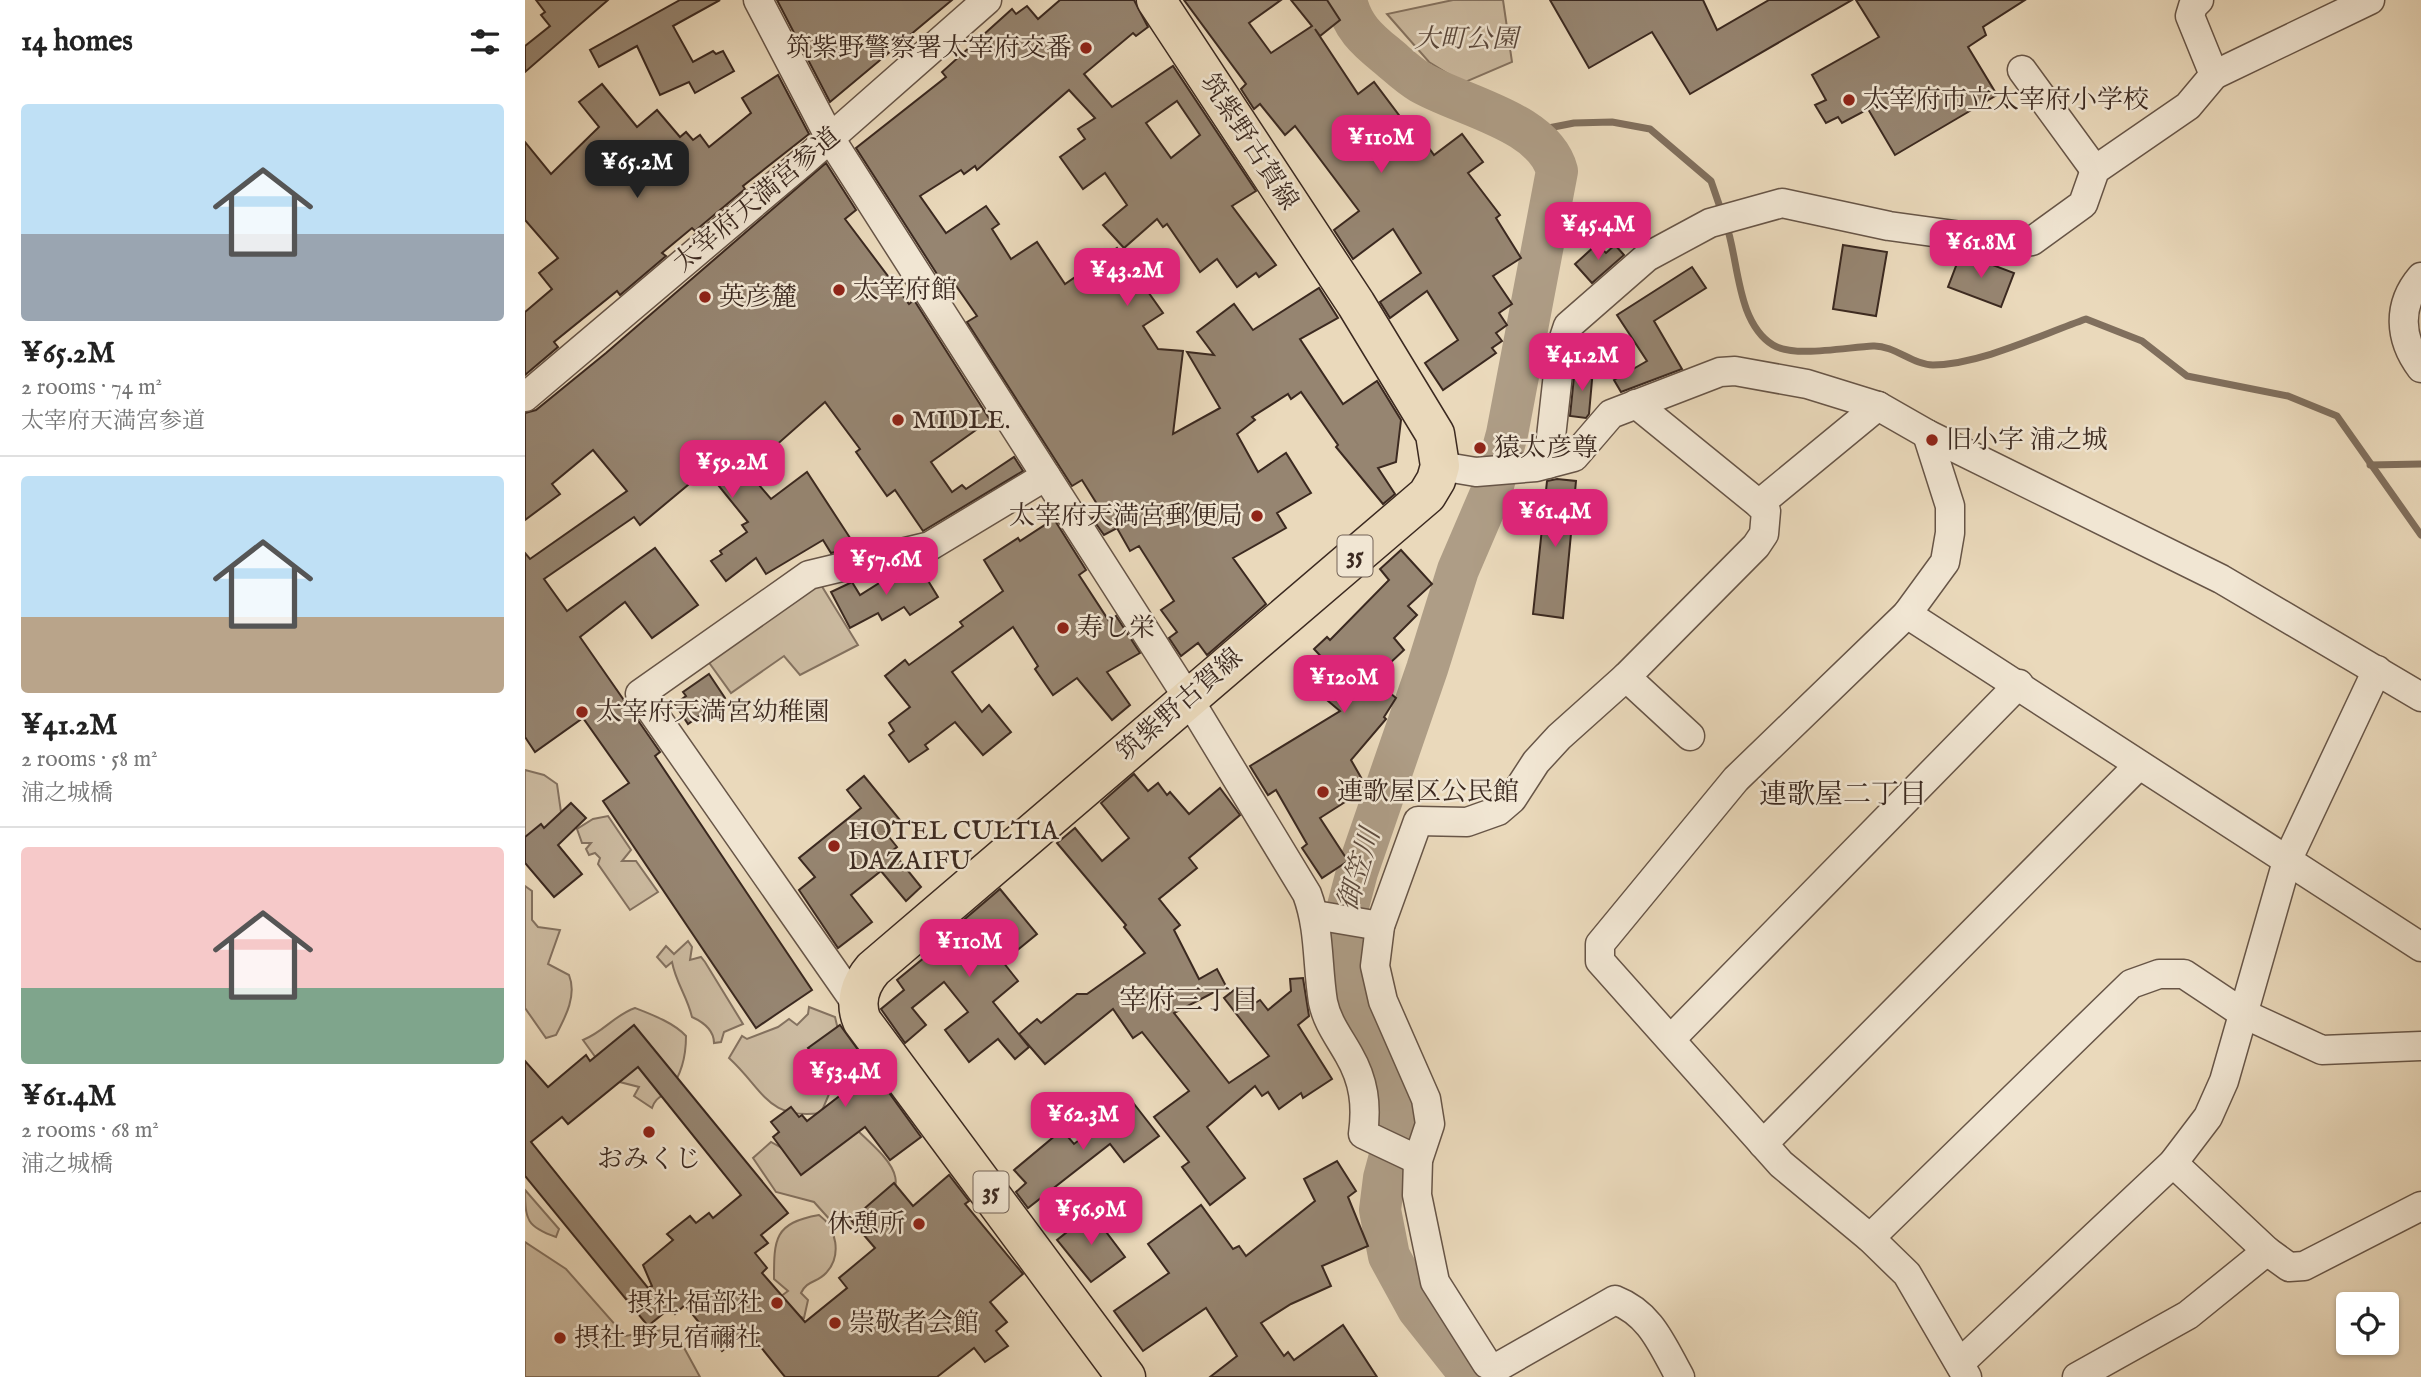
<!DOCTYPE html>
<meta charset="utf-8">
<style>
body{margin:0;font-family:"IM FELL English","Noto Serif JP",serif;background:#f2f2f2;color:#222;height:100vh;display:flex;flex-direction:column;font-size:26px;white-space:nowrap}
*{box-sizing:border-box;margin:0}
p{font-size:23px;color:#767676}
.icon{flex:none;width:38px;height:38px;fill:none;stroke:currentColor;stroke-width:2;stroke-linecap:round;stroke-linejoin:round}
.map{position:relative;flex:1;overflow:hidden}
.sheet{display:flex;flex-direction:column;background:#fff;width:525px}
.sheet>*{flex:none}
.buttons{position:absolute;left:1811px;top:1292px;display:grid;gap:14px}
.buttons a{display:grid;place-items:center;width:63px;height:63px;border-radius:7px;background:#fff;box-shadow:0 2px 5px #0004;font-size:35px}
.price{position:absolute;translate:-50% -60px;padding:0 16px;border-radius:14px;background:#db2777;color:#fff;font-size:23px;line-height:46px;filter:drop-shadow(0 2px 4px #0008)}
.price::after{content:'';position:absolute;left:50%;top:42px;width:21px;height:16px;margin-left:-10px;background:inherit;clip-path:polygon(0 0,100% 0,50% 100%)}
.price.active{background:#222;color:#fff}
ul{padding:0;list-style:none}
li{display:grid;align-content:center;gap:14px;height:371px;padding:0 21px}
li+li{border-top:2px solid #e0e0e0}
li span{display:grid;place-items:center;height:217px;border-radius:7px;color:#555}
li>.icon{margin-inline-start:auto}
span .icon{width:126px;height:126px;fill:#fffc;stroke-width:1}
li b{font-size:30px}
h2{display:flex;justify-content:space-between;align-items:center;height:84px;padding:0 21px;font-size:30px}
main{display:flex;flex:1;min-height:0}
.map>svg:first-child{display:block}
.green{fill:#ccbba1;stroke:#847260;stroke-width:2}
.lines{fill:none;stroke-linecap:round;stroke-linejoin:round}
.stream{stroke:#806f5d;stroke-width:7}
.river{stroke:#ae9d86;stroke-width:42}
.building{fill:#968571;stroke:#3b2920;stroke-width:2;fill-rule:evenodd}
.street-casing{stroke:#675547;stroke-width:31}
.primary-casing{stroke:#3b2920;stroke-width:41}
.street{stroke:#f1e6d3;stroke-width:28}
.primary{stroke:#ead9bb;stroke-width:38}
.poi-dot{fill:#8f2418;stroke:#f1e6d3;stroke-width:2.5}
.labels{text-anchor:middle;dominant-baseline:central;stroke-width:5;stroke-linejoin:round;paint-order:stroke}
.shield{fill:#f1e6d3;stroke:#726256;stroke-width:2}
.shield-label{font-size:24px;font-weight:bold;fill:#3b2920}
.park-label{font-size:26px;font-style:italic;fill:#58463a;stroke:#f1e6d3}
.poi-label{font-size:26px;fill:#3b2920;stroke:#f1e6d3;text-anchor:start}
.street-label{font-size:26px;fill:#3b2920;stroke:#f1e6d3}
.neighbourhood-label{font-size:28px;fill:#3b2920;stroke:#f1e6d3}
.water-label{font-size:28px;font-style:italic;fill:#5e4c3f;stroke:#f1e6d3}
</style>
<main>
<section class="sheet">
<h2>14 homes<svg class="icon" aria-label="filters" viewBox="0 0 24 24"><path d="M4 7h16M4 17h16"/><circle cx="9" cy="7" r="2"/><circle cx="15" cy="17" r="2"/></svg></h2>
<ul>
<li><span style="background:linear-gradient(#bfe0f5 60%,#9aa5b1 0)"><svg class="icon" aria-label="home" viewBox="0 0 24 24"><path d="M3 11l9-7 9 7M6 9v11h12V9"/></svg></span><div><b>¥65.2M</b><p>2 rooms · 74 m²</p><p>太宰府天満宮参道</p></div></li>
<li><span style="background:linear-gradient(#bfe0f5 65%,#b9a48a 0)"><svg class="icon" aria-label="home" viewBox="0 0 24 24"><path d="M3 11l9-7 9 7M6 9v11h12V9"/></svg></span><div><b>¥41.2M</b><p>2 rooms · 58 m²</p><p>浦之城橋</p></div></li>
<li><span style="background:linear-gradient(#f6c9c9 65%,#7fa58c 0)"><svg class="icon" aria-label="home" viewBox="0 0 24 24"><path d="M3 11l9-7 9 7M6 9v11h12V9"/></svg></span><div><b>¥61.4M</b><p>2 rooms · 68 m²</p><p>浦之城橋</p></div></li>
</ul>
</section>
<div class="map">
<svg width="1896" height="1377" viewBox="0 0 1896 1377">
<rect width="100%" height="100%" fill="#ead9bb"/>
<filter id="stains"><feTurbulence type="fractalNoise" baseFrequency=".00286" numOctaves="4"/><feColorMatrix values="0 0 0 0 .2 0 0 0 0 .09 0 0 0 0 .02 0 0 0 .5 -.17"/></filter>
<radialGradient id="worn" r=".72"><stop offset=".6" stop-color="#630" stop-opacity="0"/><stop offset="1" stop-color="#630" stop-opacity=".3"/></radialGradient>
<g class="green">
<polygon points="928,0 978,0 987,62 938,83 904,62 862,14"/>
<polygon points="293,580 333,645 275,675 259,656 206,693 180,657"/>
<polygon points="0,770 19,775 32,784 36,812 32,836 0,849"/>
<polygon points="83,816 106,850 97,861 111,861 133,892 105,910 73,864 75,858 70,853 64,855 61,849 66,843 57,843 52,829 68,819"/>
<path d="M0 886 7 891V920L13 927 35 930 23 964 44 975C52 995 41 1016 31 1035L21 1038 0 1008Z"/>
<path d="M163 941 167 947 165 960 176 957 180 962 218 1024 199 1032 196 1042 189 1043C189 1030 178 1022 167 1017 162 996 151 983 147 962L141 967 132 957 141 946 149 954Z"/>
<path d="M284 1007 310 1017 316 1042 330 1059 307 1087 296 1113C242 1120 239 1090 204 1058L217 1036 222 1039 253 1027 264 1019 272 1025 283 1014Z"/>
<path d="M110 1008C128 1015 149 1023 161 1036 161 1054 157 1074 145 1089 138 1097 131 1096 127 1108L109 1096 114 1087 87 1080 58 1040C80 1031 88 1016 110 1008Z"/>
<path d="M333 1131C374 1169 389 1184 340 1227L307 1222 289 1202 251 1192 228 1158 246 1142 282 1162Z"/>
<path d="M0 1190 34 1229 31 1237C2 1227 0 1220 0 1190Z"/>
<path d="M294 1215C312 1228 317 1256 301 1273 292 1283 282 1280 276 1293L283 1300 279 1318 261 1313 255 1297 263 1291 249 1279C249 1239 249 1223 294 1215Z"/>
<polygon points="0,1242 41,1269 100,1336 137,1330 157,1344 175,1377 0,1377"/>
</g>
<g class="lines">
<g class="stream">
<polyline points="1003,132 1049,123 1087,122 1125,129 1186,181 1197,213"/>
<path d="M1201 224C1214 260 1211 322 1248 345 1269 358 1323 347 1348 346 1369 345 1388 365 1408 365 1457 364 1515 335 1561 319L1617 341 1662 376 1763 396 1812 416 1896 535"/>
<polyline points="1845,465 1896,464"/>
</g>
<path class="river" d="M821 0C827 26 841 39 861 55 872 64 883 75 895 82 936 106 1019 121 1032 171L982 434 966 493 933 570 902 669 832 872 816 933 828 982 871 1101 872 1130 859 1178 855 1210 864 1256 893 1309 947 1377"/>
</g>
<g class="building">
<polygon points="11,0 83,0 0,72 0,46 25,26 16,15 20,12"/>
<polygon points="155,0 195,0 148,26 168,62 188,51 191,54 198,51 209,71 170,93 164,82 135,95 112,46 74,67 65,50"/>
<polygon points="252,0 427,0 305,102"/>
<path d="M535 0H609L623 27 611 36 608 33 559 74 587 107 648 66 731 191 707 206 751 265 734 277 731 273 712 287 692 259 675 272 642 224 638 227 632 219 599 248 578 225 602 205 580 173 558 189 535 157 560 139 553 129 570 118 544 90 452 170 450 166 439 174 436 170 395 196 421 233 461 206 474 224 467 229 486 259 512 242 540 284 592 248 638 313 618 326 633 349 658 351 648 434 695 408 662 352 689 355 672 332 709 304 728 330 794 288 813 318 775 339 818 404 852 381 876 420 871 462 853 468 870 494 858 504 811 447 813 445 776 392 766 399 763 394 727 417 730 420 712 434 733 472 761 453 786 493 752 513 761 528 708 558 741 604 682 655 673 643 656 656 644 638 652 632 636 610 649 601 614 546 605 551 592 528 579 535 567 518 577 512 557 480 547 486 442 322 452 316 427 280 419 285 331 148 421 77 417 72 487 9 491 14 502 6 513 19ZM652 101 675 135 646 158 621 123Z"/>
<polygon points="659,0 756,0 724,23 746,53 787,26 766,0 802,0 815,20 795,36 790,29 833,94 849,82 880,123 884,120 909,155 937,134 958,162 943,173 975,215 971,218 996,258 968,276 987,304 974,313 982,325 971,333 977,341 967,348 971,353 918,390 900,363 933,340 902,291 865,318 855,302 896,273 868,229 828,259 809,230 834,211 770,126 760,135 735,104 729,109 716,89 721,84"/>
<polygon points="1025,0 1178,0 1192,30 1244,0 1327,0 1165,94 1127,32 1064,68"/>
<polygon points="1331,0 1500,0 1458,27 1461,35 1443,47 1472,95 1370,155 1343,109 1317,123 1313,117 1301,123 1290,105 1301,100 1287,75 1354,37"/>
<polygon points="253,75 284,134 218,186 220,189 170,231 167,228 137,253 141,256 95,295 92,291 29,342 33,347 0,375 0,312 27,289 14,273 33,258 0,220 0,142 26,174 74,127 54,102 77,84 112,127 132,110 155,137 161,132 168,140 175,135 184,147 226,113 217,98"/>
<polygon points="301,163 331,210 320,219 384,304 389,300 465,420 406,462 427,492 437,485 441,489 489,457 498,471 398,531 370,490 362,496 331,452 335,449 300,402 222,471 246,499 282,472 331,547 306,553 298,540 241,574 231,558 201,581 186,561 197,554 195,551 222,532 217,525 223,522 181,470 115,525 109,517 19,579 42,611 130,548 173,605 127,638 100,602 55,637 135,752 130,756 287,990 231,1028 78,801 104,783 58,718 10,752 0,737 0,553 5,559 102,491 68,450 27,484 35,494 0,520 0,413 11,410 81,353"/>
<polygon points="1072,244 1081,253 1090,245 1099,255 1067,283 1050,264"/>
<polygon points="1318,245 1362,252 1351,316 1308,309"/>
<polygon points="1436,253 1489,273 1476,307 1423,287"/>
<polygon points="1167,267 1181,288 1129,321 1157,369 1096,392 1089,380 1122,361 1092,315"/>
<polygon points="1050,367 1068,369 1064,414 1061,418 1045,416"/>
<polygon points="1032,479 1051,481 1038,618 1008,614 1022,481"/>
<polygon points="529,519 561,570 554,575 584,621 591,616 615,653 582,672 605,705 587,720 552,678 528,695 510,669 513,666 488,627 427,672 457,712 464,705 486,732 458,755 430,722 400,745 403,749 384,762 364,735 369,731 364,723 385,707 360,676 380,660 384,665 438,626 435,622 478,591 459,560 493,538 495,541"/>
<polygon points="876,550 907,584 883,606 892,615 869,638 879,650 848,679 871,698 859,717 861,719 826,760 842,788 795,818 823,861 797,878 777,848 782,844 751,790 743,795 725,766 815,711 802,700 818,680 789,649 802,637 805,640 864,580 855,569"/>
<polygon points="394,566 413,597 385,615 379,607 357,620 353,613 325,628 306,592 327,582 335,595 375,570"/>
<polygon points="184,674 200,698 163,724 150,704 161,696 158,692"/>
<polygon points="609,774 623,791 633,783 642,795 645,792 664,814 695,788 715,815 664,858 672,868 634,899 655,925 649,930 674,979 692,969 701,986 649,1013 704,1083 744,1056 699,998 713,987 727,1005 735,1000 743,1010 766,991 765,979 778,978 784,1016 773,1025 807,1079 778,1098 776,1093 754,1109 743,1092 737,1096 730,1086 682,1127 720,1178 685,1205 657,1167 664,1162 629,1117 664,1091 617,1032 608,1038 588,1009 520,1064 494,1034 512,1019 516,1023 552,994 562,994 620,953 599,927 601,925 532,843 550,828 577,861 604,838 576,803"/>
<polygon points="339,776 375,820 360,832 372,847 367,851 396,887 381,901 356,871 326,895 347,922 313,948 274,890 290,877 274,858 336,808 322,790"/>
<polygon points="46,803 61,818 33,845 57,874 29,897 0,863 0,837 16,824 19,828"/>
<polygon points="475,889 512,934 478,962 493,981 468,1002 504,1047 490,1059 473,1039 444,1062 420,1030 443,1012 419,982 387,1008 401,1025 380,1043 356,1009 379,990 372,980 422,939 420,936"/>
<path d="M109 1025 263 1213 236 1235 243 1243 230 1253 242 1268 237 1273 280 1322 322 1288 314 1278 350 1248 326 1220 369 1183 388 1206 424 1175 444 1201 440 1204 498 1274 465 1302 482 1322 471 1331 483 1346 460 1362 449 1348 412 1377H260L222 1330 197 1351 160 1305 150 1314 145 1308 123 1326 0 1176V1061L23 1087 61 1055 65 1061ZM113 1067 216 1195 188 1218 184 1213 171 1223 165 1216 142 1234 148 1240 118 1265 127 1286 123 1288 6 1142 37 1117 43 1124Z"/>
<polygon points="315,1025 396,1137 365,1160 340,1127 276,1175 248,1137 254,1132 246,1122 266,1107 274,1117 277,1115 282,1121 317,1094 283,1048"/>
<polygon points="606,1100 634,1136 599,1162 585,1144 503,1208 491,1192 501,1183 489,1170 537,1130 549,1144"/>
<polygon points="812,1161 831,1191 823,1197 843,1246 797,1266 806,1286 766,1304 736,1323 759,1356 763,1352 769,1360 818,1325 852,1377 685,1377 712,1356 681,1308 618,1351 589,1311 644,1273 623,1244 676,1205 708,1249 714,1246 721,1256 790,1201 779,1179"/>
<polygon points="570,1210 582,1226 579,1229 600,1257 566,1282 532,1240"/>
</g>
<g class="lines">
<defs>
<g id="street">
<path d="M233 0 305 138 663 698 782 894C795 929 792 965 798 1002 802 1022 814 1037 824 1055 839 1081 842 1105 838 1134L893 1160"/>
<polyline points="1674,0 1668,6 1665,16 1689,75"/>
<polyline points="1497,70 1570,170"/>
<path d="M1896 277C1872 305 1874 339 1896 368"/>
<polyline points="0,397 279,161 462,0"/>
<path d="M1111 404 1234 504 1241 511 1239 534 1231 546 1101 677 1034 737 1011 762 987 799 973 811 942 822 893 821 855 926 850 966 858 1001 901 1099 905 1124 893 1160 892 1195 910 1282 962 1364 971 1368 1090 1300C1126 1314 1137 1345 1155 1377"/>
<polyline points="1402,434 1425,506 1425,533 1420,562 1382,614 1211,779 1075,944 1075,961 1256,1164 1345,1238 1382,1274 1442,1377"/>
<polyline points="1023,464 1036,347 1043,326 1122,257 1185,223 1257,203 1364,226 1488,243 1507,241 1558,204 1570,170 1663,106 1689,75 1845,0"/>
<polyline points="915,466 951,472 1011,467 1049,457 1086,414 1195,372 1210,371 1282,384 1353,406 1402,434 1696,579 1896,697"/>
<polyline points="1234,504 1353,406"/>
<polyline points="1382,614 1896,947"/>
<polyline points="1101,677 1165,736"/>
<polyline points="790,915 855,926"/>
<polyline points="333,1006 115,694 284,575 405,546 521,476"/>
<polyline points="1146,1039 1494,684"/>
<polyline points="1238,1144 1614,765"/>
<polyline points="1345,1238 1606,984 1634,974 1659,974 1719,1014 1797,1050 1896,1046"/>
<polyline points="1742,1251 1764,1267 1779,1266 1896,1206"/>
<polyline points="1435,1363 1648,1163 1683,1117 1699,1081 1762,861 1852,670"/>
<polyline points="1552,1377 1663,1315 1742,1251 1648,1163"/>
</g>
<path id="primary" d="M601 1377 337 1021C329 1002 335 984 348 969L902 495 911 480 915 466 910 434 831 304 631 0"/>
</defs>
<use href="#street" class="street-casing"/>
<use href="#primary" class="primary-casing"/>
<use href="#street" class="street"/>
<use href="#primary" class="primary"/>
</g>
<g class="poi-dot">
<circle cx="561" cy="48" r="7"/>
<circle cx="1324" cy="100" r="7"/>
<circle cx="314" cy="290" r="7"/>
<circle cx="180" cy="297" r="7"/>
<circle cx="373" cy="420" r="7"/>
<circle cx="1407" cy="440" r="7"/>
<circle cx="955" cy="448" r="7"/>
<circle cx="732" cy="516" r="7"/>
<circle cx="538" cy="628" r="7"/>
<circle cx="57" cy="712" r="7"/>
<circle cx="798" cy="792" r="7"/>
<circle cx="309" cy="846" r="7"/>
<circle cx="124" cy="1132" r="7"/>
<circle cx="394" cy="1224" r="7"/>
<circle cx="252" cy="1303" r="7"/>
<circle cx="310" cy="1323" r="7"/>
<circle cx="35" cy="1338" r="7"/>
</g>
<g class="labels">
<g class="shield">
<rect x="812.5" y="535.5" width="35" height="41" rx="5"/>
<rect x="448.5" y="1171.5" width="35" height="41" rx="5"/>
</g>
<g class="shield-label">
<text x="830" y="556">35</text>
<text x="466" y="1192">35</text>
</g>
<g class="park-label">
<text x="941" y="39">大町公園</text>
</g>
<g class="poi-label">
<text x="547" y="48" text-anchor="end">筑紫野警察署太宰府交番</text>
<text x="1338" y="100">太宰府市立太宰府小学校</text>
<text x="328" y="290">太宰府館</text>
<text x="194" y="297">英彦麓</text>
<text x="387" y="420">MIDLE.</text>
<text x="1421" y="440">旧小字 浦之城</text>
<text x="969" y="448">猿太彦尊</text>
<text x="718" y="516" text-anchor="end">太宰府天満宮郵便局</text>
<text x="552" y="628">寿し栄</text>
<text x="71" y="712">太宰府天満宮幼稚園</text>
<text x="812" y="792">連歌屋区公民館</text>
<text x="323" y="831">HOTEL CULTIA<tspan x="323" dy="30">DAZAIFU</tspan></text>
<text x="124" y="1159" text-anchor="middle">おみくじ</text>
<text x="380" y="1224" text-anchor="end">休憩所</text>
<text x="238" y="1303" text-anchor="end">摂社 福部社</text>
<text x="324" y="1323">崇敬者会館</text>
<text x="49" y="1338">摂社 野見宿禰社</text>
</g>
<g class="street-label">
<text transform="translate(724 142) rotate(57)">筑紫野古賀線</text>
<text transform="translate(232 200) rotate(-40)">太宰府天満宮参道</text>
<text transform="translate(655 705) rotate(-41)">筑紫野古賀線</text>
</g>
<g class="neighbourhood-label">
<text x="1318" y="795">連歌屋二丁目</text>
<text x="664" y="1001">宰府三丁目</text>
</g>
<g class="water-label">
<text transform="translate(835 870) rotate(-73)">御笠川</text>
</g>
</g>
<rect width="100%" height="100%" filter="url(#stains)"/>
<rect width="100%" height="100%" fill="url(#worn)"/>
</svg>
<div class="buttons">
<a><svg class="icon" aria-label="locate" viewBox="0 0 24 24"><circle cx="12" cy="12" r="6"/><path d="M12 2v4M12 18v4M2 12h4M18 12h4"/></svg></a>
</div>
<b class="price" style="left:856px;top:175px">¥110M</b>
<b class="price active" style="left:112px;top:200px">¥65.2M</b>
<b class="price" style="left:1073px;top:262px">¥45.4M</b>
<b class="price" style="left:1456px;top:280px">¥61.8M</b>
<b class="price" style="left:602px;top:308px">¥43.2M</b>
<b class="price" style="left:1057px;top:393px">¥41.2M</b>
<b class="price" style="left:207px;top:500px">¥59.2M</b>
<b class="price" style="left:1030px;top:549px">¥61.4M</b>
<b class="price" style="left:361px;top:597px">¥57.6M</b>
<b class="price" style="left:819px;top:715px">¥120M</b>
<b class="price" style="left:444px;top:979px">¥110M</b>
<b class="price" style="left:320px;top:1109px">¥53.4M</b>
<b class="price" style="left:558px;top:1152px">¥62.3M</b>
<b class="price" style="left:566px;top:1247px">¥56.9M</b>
</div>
</main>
